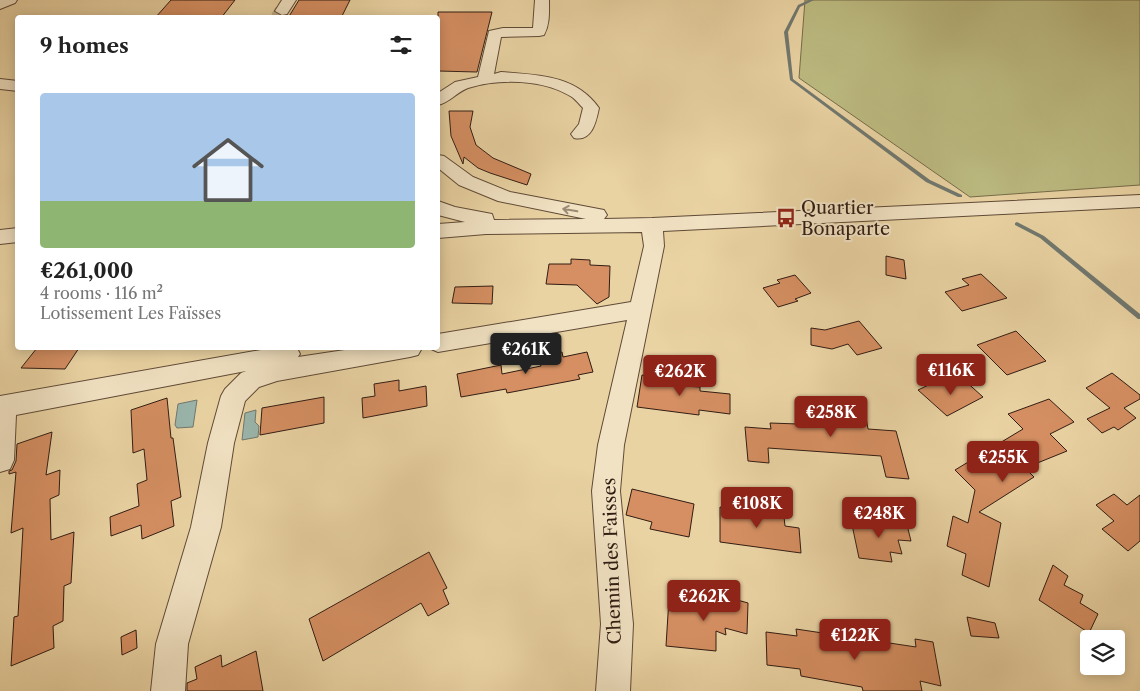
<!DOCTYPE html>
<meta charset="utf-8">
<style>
body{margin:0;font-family:"Libre Caslon Text",serif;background:#f6f6f6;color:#222;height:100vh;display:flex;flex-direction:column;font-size:19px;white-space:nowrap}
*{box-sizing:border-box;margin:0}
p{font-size:16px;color:#767676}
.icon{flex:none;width:28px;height:28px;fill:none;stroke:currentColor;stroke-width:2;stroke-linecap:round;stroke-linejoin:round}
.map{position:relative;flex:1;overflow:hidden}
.details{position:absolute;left:15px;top:15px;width:425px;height:335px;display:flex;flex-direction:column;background:#fff;border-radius:5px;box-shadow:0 2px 12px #0003}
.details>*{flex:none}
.fabs{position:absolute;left:1080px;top:630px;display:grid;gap:10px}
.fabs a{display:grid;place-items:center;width:45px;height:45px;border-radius:5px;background:#fff;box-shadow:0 2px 12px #0003;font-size:25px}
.price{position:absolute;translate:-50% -42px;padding:0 11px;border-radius:5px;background:#8f2418;color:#fff;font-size:16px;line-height:32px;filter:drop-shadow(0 1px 2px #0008)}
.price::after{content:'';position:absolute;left:50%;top:30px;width:15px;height:11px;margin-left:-8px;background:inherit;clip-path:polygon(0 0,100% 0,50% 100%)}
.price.selected{background:#222;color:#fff}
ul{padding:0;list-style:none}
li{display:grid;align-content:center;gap:10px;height:265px;padding:0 25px}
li+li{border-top:1px solid #e0e0e0}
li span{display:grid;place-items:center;height:155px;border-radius:5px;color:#555}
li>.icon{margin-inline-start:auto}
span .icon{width:90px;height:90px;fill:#fffc;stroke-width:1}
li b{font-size:21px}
h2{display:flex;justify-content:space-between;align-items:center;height:60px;padding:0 25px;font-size:21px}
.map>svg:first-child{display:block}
.green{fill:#bcbb81;stroke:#766c4a}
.water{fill:#9ab6ad;stroke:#70786f}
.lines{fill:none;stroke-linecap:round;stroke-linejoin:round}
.stream{fill:#70786f;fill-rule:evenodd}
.building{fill:#d58f62;stroke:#311c13}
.minor-tunnel{stroke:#c5ae86;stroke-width:15;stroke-dasharray:15 8;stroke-linecap:butt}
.minor-casing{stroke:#5f4a37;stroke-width:2}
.minor{fill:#f1e2c3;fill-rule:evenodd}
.oneway{stroke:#9b8974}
.labels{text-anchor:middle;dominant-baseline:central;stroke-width:4;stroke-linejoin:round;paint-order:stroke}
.poi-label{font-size:18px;fill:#311c13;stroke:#f1e2c3;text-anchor:start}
.street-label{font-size:18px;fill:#311c13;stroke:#f1e2c3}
</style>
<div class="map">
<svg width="1140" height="691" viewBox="0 0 1140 691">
<rect width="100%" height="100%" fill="#ead3a3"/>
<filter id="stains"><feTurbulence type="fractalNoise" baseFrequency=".004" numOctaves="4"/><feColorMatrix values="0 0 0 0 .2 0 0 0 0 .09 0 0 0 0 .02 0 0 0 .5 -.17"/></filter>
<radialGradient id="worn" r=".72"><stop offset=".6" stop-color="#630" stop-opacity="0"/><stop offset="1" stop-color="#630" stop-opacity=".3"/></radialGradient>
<polygon class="green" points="805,0 1140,0 1140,185 970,197 799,78"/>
<g class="water">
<polygon points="197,400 193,427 177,428 175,425 178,404"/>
<polygon points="256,410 255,422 259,426 258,437 242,440 245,413"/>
</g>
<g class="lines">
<g class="stream">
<polygon points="809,0 814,0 800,7 788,32 793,79 930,180 962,195 962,197 958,197 926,182 790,80 784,32 798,5"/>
<polygon points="1017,222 1044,236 1140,314 1140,319 1138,319 1040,238 1015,225 1015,223"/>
</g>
</g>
<g class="building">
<polygon points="171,0 235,0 221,18 155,18"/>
<polygon points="299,0 350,0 341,18 288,18"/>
<polygon points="438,12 492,12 477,72 438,71"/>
<polygon points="449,111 473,111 470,127 476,145 493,158 531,174 527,185 490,173 478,168 464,157 463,164 451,136"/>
<polygon points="886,256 904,260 906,279 886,275"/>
<polygon points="571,259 590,260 590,265 610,266 609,297 597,304 577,285 546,284 549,264 571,264"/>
<polygon points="981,274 1007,298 962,311 945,292 969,285 962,279"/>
<polygon points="795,275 811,293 795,299 798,301 778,307 763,288 780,283 777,280"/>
<polygon points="493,286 492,304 452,303 455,287"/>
<polygon points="859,321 882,348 857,355 848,344 832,349 811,345 811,328 825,330"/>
<polygon points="1016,331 1046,361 1007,375 977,345"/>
<polygon points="37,348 79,348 65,369 21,368"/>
<polygon points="562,352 563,357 587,352 593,372 578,375 580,379 570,381 507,393 506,389 461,397 457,374 501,365 502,374 541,366 538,357"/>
<polygon points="1112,373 1140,395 1140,399 1124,408 1136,418 1118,430 1114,427 1102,433 1087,419 1110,408 1086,388"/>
<polygon points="642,375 684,381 684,386 700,387 700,391 730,394 730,414 699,410 699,415 637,407"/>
<polygon points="962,378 983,397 947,416 918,390 939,380 946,386"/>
<polygon points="399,380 399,391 426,386 427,406 363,418 362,398 375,396 374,384"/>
<polygon points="324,397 324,423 260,435 262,408"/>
<polygon points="167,398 171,438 173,438 181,497 171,501 174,526 142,539 141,525 111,536 110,517 139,506 137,484 147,480 144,449 133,453 131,410"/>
<polygon points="836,399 863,401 868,429 896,431 909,479 886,477 881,456 768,448 769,463 748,461 745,427 771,429 770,423 826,425 823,407 838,408"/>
<polygon points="1049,399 1074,422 1050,434 1067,451 1025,468 1034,477 979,512 1001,523 989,587 962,575 966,554 947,546 953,516 968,523 975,490 955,470 1023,429 1008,414"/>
<polygon points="52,432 46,475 60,470 59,495 50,499 51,540 74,532 71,583 64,586 63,621 53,626 54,648 11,666 14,617 18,616 23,528 11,533 16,472 9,474 9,471 12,470 16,461 17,444"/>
<polygon points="632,489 694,504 689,537 650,529 652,522 626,515"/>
<polygon points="1114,494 1127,505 1140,495 1140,541 1128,551 1102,529 1114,521 1096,505"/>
<polygon points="735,502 768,507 769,515 784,517 785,526 799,528 801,553 720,542 720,507 736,510"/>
<polygon points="851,520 907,525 911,541 898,540 902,554 890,552 892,562 859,558"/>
<polygon points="429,552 447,588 443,590 449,604 428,616 421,603 323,661 309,619"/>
<polygon points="1053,565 1068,576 1064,585 1083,595 1080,603 1098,614 1089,633 1039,600"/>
<polygon points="723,596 748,603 747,634 725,628 726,635 716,631 716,651 666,646 669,598 723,605"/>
<polygon points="967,617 995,623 999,638 971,636"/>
<polygon points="796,629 916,647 915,639 933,642 941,686 920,681 922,691 863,691 862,687 801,676 800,669 767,665 766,632 797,636"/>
<polygon points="136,630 137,648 122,655 121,637"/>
<polygon points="256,651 263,691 187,691 187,683 197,679 195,667 221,655 222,667"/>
</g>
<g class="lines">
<polyline class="minor-tunnel" points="278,18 282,11"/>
<defs>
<g id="minor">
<polygon points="0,0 17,0 15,3 0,9"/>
<polygon points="282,0 296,0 287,14 282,15 275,11"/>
<path d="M535 0H549C549 12 550 24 544 35L539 36 501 37 494 74 501 72C538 75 576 75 599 108 596 122 592 142 574 138L571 134 579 124 583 108C580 105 576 100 572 97 544 79 499 78 468 88 457 92 449 103 438 105V93L455 82 478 77 489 31 503 28H533Z"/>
<polygon points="0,79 18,81 18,91 0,89"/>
<polygon points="438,155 444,156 473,177 510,192 604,210 607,215 604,219 652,218 1140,195 1140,207 663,231 664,246 624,445 620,491 633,624 630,691 596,691 601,624 592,491 598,445 627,320 438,352 429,348 438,348 438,334 631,302 644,246 642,232 486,234 438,238 438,224 465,222 438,215 438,201 455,207 492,214 494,220 586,219 498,201 459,185 438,168"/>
<polygon points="18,228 18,242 0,244 0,230"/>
<polygon points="272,348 297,348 300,354 298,357 358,348 422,348 418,355 410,357 277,381 259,387 245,401 234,443 221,527 188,644 185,691 151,691 156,644 191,527 208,443 221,396 225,389 241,373 246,371 16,415 14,460 10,469 0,472 0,396"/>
</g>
</defs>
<use href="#minor" class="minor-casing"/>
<use href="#minor" class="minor"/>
</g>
<defs><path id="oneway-shaft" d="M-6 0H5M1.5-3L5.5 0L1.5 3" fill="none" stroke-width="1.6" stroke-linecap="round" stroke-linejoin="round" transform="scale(1.25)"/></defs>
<use class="oneway" href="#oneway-shaft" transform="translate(570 210) rotate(-170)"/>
<defs>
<symbol id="bus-bare" viewBox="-9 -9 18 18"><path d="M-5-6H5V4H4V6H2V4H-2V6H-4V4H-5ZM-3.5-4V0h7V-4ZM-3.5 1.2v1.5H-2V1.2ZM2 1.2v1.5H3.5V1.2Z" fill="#8f2418" stroke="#f1e2c3" stroke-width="2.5" paint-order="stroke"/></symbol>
</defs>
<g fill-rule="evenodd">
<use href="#bus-bare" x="772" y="204" width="28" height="28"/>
</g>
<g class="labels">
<g class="poi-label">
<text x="801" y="208">Quartier<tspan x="801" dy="21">Bonaparte</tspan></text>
</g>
<g class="street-label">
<text transform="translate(612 561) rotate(-92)">Chemin des Faisses</text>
</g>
</g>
<rect width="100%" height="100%" filter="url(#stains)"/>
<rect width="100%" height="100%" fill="url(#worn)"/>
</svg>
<div class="fabs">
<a><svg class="icon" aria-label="layers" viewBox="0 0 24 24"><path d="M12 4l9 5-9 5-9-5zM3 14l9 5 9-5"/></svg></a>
</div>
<b class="price selected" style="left:526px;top:375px">€261K</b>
<b class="price" style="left:951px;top:396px">€116K</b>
<b class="price" style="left:680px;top:397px">€262K</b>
<b class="price" style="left:831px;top:438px">€258K</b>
<b class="price" style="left:1003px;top:483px">€255K</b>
<b class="price" style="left:757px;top:529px">€108K</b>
<b class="price" style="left:879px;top:539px">€248K</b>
<b class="price" style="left:704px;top:622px">€262K</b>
<b class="price" style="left:855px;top:661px">€122K</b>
<section class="details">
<h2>9 homes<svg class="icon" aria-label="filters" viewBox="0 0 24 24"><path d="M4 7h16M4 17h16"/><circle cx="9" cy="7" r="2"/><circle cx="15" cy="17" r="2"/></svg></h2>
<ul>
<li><span style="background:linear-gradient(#a9c7e8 70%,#8fb573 0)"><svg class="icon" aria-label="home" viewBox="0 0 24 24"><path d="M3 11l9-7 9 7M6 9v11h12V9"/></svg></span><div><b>€261,000</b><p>4 rooms · 116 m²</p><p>Lotissement Les Faïsses</p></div></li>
</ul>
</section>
</div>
